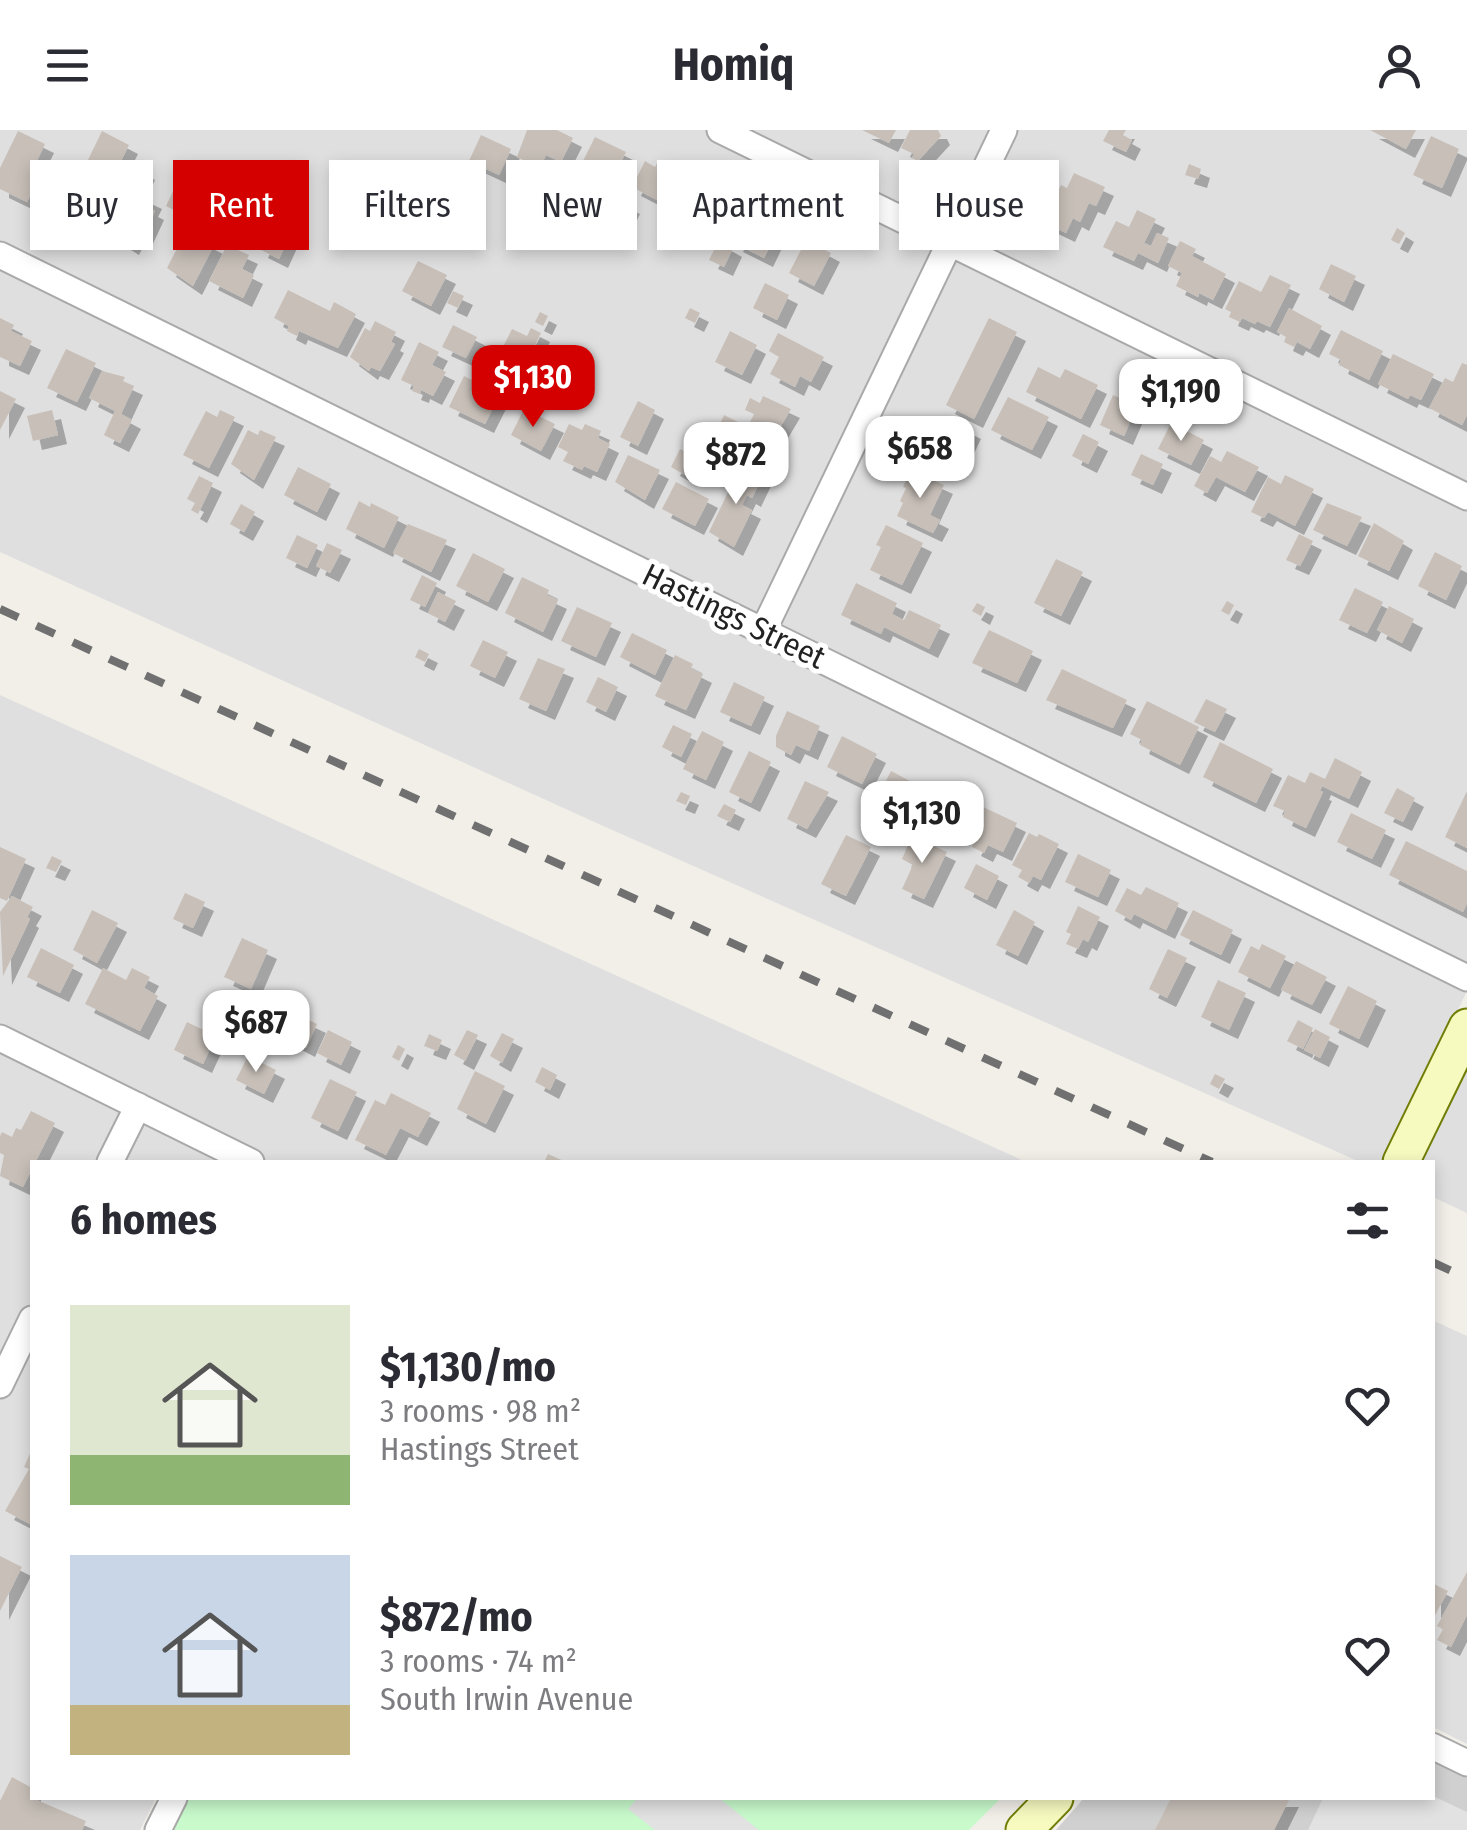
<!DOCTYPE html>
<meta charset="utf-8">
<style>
body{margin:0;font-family:"Fira Sans Condensed",sans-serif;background:#f7f7f7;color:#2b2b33;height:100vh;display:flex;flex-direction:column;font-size:38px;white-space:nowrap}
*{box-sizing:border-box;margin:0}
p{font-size:32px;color:#7c7c81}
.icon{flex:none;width:55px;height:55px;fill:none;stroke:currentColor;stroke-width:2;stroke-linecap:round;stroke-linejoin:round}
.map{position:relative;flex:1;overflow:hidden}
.sheet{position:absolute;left:30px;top:1030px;width:1405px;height:640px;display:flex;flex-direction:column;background:#fff;border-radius:0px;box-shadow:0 5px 15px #0003}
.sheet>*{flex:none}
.guide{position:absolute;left:30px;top:30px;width:1408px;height:90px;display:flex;gap:20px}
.price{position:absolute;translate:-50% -85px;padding:0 22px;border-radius:20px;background:#fff;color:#222;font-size:32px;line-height:65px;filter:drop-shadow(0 2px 5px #0008)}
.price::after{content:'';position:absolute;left:50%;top:60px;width:30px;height:22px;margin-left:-15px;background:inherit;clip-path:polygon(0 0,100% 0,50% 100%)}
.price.active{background:#d40000;color:#fff}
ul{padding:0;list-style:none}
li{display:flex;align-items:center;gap:30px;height:250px;padding:0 40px}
li span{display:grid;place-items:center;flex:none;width:280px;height:200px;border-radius:0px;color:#555}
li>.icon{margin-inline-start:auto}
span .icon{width:120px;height:120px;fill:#fffc;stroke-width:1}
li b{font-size:42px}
h2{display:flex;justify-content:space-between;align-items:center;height:120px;padding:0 40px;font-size:42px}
.pill{padding:0 35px;border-radius:0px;background:#fff;box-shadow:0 5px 15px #0003;font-size:35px;line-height:90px}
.pill.active{background:#d40000;color:#fff}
header{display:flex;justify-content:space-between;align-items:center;height:130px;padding:0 40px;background:#fff;font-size:45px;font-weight:700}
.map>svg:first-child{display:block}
.residential{fill:#e0dfdf}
.religious{fill:#d0d0d0}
.park{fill:#c8facc}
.parking{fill:#e2e2e2}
.building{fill:#c7bfb8;filter:url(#shadow)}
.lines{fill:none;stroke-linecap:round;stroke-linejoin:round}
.street-casing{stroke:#a9a9a9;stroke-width:29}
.secondary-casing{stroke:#707d05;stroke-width:39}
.street{stroke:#fff;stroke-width:25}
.secondary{stroke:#f7fabf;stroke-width:35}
.rail{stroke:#707070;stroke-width:8;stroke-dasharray:20 20;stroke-linecap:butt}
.labels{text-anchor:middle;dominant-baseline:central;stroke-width:10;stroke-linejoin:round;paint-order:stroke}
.street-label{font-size:32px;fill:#222;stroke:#fff}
</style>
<header><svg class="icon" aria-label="menu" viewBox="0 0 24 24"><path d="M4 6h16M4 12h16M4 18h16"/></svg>Homiq<svg class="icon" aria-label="person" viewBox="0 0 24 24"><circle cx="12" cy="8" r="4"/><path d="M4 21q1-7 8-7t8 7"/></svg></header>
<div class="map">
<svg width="1467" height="1700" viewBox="0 0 1467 1700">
<defs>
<filter id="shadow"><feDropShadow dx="9" dy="9" stdDeviation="0" flood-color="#0004"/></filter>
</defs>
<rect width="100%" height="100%" fill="#f2efe9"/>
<g class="residential">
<polygon points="0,0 1467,0 1467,861 1384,1032 1360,1032 601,695 0,422"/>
<polygon points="0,565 1026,1032 32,1032 32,1668 156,1668 140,1700 0,1700"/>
<polygon points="1467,938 1467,1083 1433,1067 1432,1032 1416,1032"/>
<polygon points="1432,1190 1467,1206 1467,1614 1433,1597"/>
</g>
<polygon class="religious" points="1433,1631 1467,1648 1467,1700 1056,1700 1084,1668 1432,1668"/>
<polygon class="park" points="185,1668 1001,1668 969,1700 168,1700"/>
<g class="parking">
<polygon points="1433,1666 1467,1682 1467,1700 1308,1700 1323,1668"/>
<polygon points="638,1668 719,1668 759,1700 655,1700 628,1679"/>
</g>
<g class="building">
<polygon points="527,0 557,0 573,8 561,32 546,25 540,38 517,27"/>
<polygon points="862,0 896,0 889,13"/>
<polygon points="910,0 938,0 941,6 918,31 912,28 914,24 901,18"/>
<polygon points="1109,0 1126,0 1123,5 1132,10 1126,22 1103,11"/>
<polygon points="1370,0 1416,0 1406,19"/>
<polygon points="18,1 45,14 30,45 38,49 27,72 0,59 0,38"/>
<polygon points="102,1 129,15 113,47 86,34"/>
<polygon points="481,5 511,19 499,45 469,31"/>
<polygon points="1431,6 1459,19 1442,58 1413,45"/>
<polygon points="595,7 626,22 614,46 583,31"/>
<polygon points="645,31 655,37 658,31 667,36 664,41 674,46 661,72 632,57"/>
<polygon points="129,33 146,41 136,62 153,70 149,78 155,81 143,107 136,104 130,116 109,103 129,62 118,56"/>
<polygon points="1189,34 1201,39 1198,49 1185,45"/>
<polygon points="559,41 576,50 565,72 548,64"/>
<polygon points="1074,43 1105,57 1096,76 1089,73 1080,92 1073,88 1066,103 1043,92 1061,55 1067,58"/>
<polygon points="66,45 75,50 72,57 83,62 69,92 44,80 58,51 62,53"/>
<polygon points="692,47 725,63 720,72 731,78 721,99 677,77"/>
<polygon points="177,53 205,67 193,90 166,76"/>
<polygon points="616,68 631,75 621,96 605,88"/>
<polygon points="1137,80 1156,89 1144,113 1151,116 1157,103 1169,108 1158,133 1138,123 1134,131 1103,117 1116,91 1129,97"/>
<polygon points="748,84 779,97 764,128 734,113"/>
<polygon points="198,95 210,102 206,111 214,115 193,156 167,138 186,101 193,105"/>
<polygon points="271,95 290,105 279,129 259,119"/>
<polygon points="1397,98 1405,103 1399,114 1391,110"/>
<polygon points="719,110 733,118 724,137 709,130"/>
<polygon points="1180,111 1196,119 1192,126 1226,144 1213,170 1199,163 1198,167 1176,156 1182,143 1168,136"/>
<polygon points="812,113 831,123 814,156 789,143 804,114 810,118"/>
<polygon points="227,115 249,125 242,139 254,145 243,168 209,151"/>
<polygon points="418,131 447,145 431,176 402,161"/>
<polygon points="1331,134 1356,146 1344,172 1319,159"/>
<polygon points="1270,145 1291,155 1270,197 1257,191 1255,194 1242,188 1240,192 1229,187 1231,182 1225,179 1239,151 1261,162"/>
<polygon points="765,153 789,165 777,190 753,178"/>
<polygon points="288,160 330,181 334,172 356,184 338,218 299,201 297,206 287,201 289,196 274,188"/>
<polygon points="453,161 464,166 458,178 447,173"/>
<polygon points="690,178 700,183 695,193 685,188"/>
<polygon points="1289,178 1322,196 1310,219 1297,212 1294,217 1284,212 1286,207 1277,202"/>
<polygon points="540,182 548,186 543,196 535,192"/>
<polygon points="0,188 14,195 11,201 32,211 20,236 0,227"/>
<polygon points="989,188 1017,202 974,289 946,275"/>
<polygon points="375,191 396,202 391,212 395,214 380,241 371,237 369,241 350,227 365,198 370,201"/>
<polygon points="453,195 477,207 466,228 442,217"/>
<polygon points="531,198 541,203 519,247 494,235 512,199 527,206"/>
<polygon points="1341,200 1383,221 1369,250 1339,235 1341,230 1329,224"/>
<polygon points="730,201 757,215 742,245 715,232"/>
<polygon points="778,203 824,227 811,252 800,246 795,257 770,244 779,227 769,221"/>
<polygon points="419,212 439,222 432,235 446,242 433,266 421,260 420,264 412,261 414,256 401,250"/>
<polygon points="66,219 96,233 77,272 47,258"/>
<polygon points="1393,224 1434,244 1421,270 1410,265 1408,269 1378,254"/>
<polygon points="1462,233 1467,235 1467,285 1462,295 1429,278 1445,248 1453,252"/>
<polygon points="1038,237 1060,248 1065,239 1098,255 1081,289 1026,262"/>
<polygon points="102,241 125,247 123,251 134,256 121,284 132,290 120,313 104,305 115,281 89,268"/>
<polygon points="527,243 542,250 531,271 517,264"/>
<polygon points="464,246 500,264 485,294 449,277"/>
<polygon points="0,261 16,269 0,300"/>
<polygon points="1113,265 1137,276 1124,306 1100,295"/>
<polygon points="763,266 791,279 769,316 744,304 754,284 745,280 750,268 760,273"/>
<polygon points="1008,267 1049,287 1032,320 991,300"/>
<polygon points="638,271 655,280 638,316 620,307"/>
<polygon points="524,279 555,294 541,321 511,305"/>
<polygon points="52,280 58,305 33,311 27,286"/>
<polygon points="220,280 235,287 209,338 183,325 206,281 217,287"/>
<polygon points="724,285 744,295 736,310 717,300"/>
<polygon points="944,286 972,300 953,339 921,324"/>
<polygon points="1171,293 1204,310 1191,335 1158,319"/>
<polygon points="569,294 582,300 585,294 601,301 598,308 610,314 597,342 584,336 582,340 563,331 568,322 558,317"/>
<polygon points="248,300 258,305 260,300 276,307 254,350 231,334"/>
<polygon points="1083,304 1099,312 1088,334 1072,326"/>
<polygon points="680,319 695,326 685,345 671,337"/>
<polygon points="1227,321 1259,337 1245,362 1216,347 1207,363 1194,356 1210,326 1221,332"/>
<polygon points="1141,324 1163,334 1153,355 1131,345"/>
<polygon points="628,325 660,340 645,370 615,352"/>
<polygon points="741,335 763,345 752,368 747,365 742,375 752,380 734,417 709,402"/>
<polygon points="298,337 331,354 317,382 284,365"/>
<polygon points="911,340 944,355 930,385 940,390 933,403 897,386 903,373 900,371 906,358 903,357"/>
<polygon points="1285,345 1314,359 1295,396 1268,382 1264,388 1251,382 1268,347 1281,354"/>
<polygon points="199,346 213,353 198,384 191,380 195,373 187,369"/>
<polygon points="676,352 709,369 695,396 662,379"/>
<polygon points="359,371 370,377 371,373 399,387 384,418 346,399"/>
<polygon points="1327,373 1362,387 1347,416 1313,400"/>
<polygon points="241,374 255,382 244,402 230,394"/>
<polygon points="1374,393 1404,411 1389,441 1358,426"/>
<polygon points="408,394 447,410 431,442 393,423"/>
<polygon points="886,395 923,413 902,455 870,440 881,417 876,415"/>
<polygon points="1299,404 1313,411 1300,436 1286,430"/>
<polygon points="297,405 318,415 307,438 286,428"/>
<polygon points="327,413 342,420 330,443 316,436"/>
<polygon points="1435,422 1462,436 1446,470 1418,456"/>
<polygon points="473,423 505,439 488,472 456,456"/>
<polygon points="1056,429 1083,442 1061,486 1034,473"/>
<polygon points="422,445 437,453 425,477 410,470"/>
<polygon points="522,447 549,460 547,465 558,470 543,502 505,483"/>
<polygon points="856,453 897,473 892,484 904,490 909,480 941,495 929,519 884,497 881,504 841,485"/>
<polygon points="1355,458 1383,472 1367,503 1339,490"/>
<polygon points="438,462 456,471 445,492 428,483"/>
<polygon points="1227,471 1234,475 1229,485 1221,481"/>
<polygon points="977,473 985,477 981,486 972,481"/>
<polygon points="1389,476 1414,489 1402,513 1377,500"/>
<polygon points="577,477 612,493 596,527 561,511"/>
<polygon points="989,500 1033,521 1017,553 972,533"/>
<polygon points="632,503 667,520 655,545 620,527"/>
<polygon points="483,510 508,522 495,548 470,536"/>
<polygon points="419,519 429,524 425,532 415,527"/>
<polygon points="675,525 693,534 691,538 703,544 686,580 655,566"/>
<polygon points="538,528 565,539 546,581 519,569"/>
<polygon points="1062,539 1127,570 1113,598 1046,570"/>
<polygon points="598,547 618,557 606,582 586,572"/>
<polygon points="734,552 765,567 751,596 720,582"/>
<polygon points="1206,569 1227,579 1215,602 1194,592"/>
<polygon points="1147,571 1199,597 1180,635 1140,615 1142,610 1130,604"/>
<polygon points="787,581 820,596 809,621 796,615 791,625 776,617 776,606"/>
<polygon points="673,595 692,604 681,627 662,617"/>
<polygon points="702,601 724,612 706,650 683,639"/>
<polygon points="842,606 877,624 862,654 827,637"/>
<polygon points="1220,612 1273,639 1256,673 1203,647"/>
<polygon points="749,621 771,632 751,673 729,662"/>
<polygon points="1335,628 1362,642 1349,669 1322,656 1320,661 1323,662 1306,698 1283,687 1285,681 1273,676 1288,645 1305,653 1310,642 1325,649"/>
<polygon points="891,641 919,656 904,686 875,672"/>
<polygon points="805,651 829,662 807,699 787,689"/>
<polygon points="933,651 965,666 949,697 918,681"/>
<polygon points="1397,658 1415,668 1403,692 1384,683"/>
<polygon points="1467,661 1467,718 1445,707"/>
<polygon points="681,662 690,666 686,675 676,671"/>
<polygon points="724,674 736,680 730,692 717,686"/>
<polygon points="979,675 1017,693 1003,722 988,715 984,723 972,717 976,709 965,703"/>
<polygon points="1351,683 1386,700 1372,729 1337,712"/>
<polygon points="1029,703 1037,707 1039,704 1059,714 1041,750 1033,746 1029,753 1018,747 1022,740 1012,735"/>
<polygon points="846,705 871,717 846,766 821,754"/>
<polygon points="912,706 947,722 924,769 902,759 913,735 902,729"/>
<polygon points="1406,711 1467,741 1467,773 1463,782 1389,745"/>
<polygon points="0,717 26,729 7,771 0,768"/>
<polygon points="1078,724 1111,740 1098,767 1065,752"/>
<polygon points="52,726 62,731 56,742 46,738"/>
<polygon points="976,734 999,746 987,770 964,758"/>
<polygon points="1146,757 1179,773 1166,800 1134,784 1131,790 1115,781 1127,758 1141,765"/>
<polygon points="185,763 205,772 193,798 173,789"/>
<polygon points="12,766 33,777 27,787 30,789 3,846 0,782"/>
<polygon points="1078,776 1100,787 1088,812 1083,809 1078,819 1066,814 1071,804 1066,802"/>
<polygon points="92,780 118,793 97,833 73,820"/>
<polygon points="1014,780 1035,792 1018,826 996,815"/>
<polygon points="1193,780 1233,800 1221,825 1180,805"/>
<polygon points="242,808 268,820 251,859 224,847"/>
<polygon points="1262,814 1286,826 1270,858 1238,842 1251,816 1259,820"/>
<polygon points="41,818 74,835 60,863 27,847"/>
<polygon points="1168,819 1187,828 1167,868 1149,859"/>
<polygon points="1296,831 1327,847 1312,875 1281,860"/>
<polygon points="103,838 126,850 132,838 150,847 144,858 158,866 140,901 85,874"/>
<polygon points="1218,850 1246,863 1229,900 1201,887"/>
<polygon points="1348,856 1377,871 1359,909 1329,894"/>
<polygon points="300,886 317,894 306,918 289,909"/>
<polygon points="1298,890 1313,898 1303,919 1287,911"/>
<polygon points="187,892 216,906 203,934 174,920"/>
<polygon points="1315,899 1330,907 1320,928 1304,920"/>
<polygon points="328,900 352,912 341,935 317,923"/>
<polygon points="467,900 478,905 465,931 454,925"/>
<polygon points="502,903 514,909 502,933 490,926"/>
<polygon points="429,904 442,910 437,921 424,916"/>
<polygon points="398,915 405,919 399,931 392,927"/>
<polygon points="248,926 276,940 264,964 236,950"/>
<polygon points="542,937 557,945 550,960 535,952"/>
<polygon points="475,941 505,956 486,994 457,979"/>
<polygon points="1215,944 1225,949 1219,959 1210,954"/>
<polygon points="330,949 357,962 338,1001 311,988"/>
<polygon points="391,963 431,983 418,1007 400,998 386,1025 355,1010 375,970 385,975"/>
<polygon points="31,981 55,993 23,1057 0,1046 4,1025 0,1023 0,1006 2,1002 12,1007 16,998 21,1000"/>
<polygon points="548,1024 566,1032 544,1032"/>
<polygon points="32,1319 32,1395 5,1381 29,1339 24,1337"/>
<polygon points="0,1426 22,1437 0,1481"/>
<polygon points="1467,1442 1467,1485 1451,1517 1437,1510 1443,1499 1437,1496"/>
<polygon points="1432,1453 1448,1461 1432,1491"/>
<polygon points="12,1647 32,1658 32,1668 86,1691 82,1700 0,1700 0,1671"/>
<polygon points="1171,1668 1290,1668 1274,1700 1155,1700"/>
</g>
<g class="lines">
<defs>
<g id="street">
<polyline points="720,0 1467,367"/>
<polyline points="0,125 1467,848"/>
<polyline points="763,501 1004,0"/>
<polyline points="0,908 251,1032"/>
<polyline points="110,1032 138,976"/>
<polyline points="0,1255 32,1189"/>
<polyline points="1432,1616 1467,1633"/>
<polyline points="158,1700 174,1668"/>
</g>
<g id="secondary">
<polyline points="1401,1032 1467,897"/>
<polyline points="1024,1700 1055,1668"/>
</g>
</defs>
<use href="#street" class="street-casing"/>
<use href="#secondary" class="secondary-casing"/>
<use href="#street" class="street"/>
<use href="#secondary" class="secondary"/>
<g class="rail">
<polyline points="0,479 1212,1032"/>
<polyline points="1432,1132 1467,1148"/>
</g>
</g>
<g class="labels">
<g class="street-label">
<text transform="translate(734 486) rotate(26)">Hastings Street</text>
</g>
</g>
</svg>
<b class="price active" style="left:533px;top:300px">$1,130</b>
<b class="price" style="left:1181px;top:314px">$1,190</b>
<b class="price" style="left:920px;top:371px">$658</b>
<b class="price" style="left:736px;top:377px">$872</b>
<b class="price" style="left:922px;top:736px">$1,130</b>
<b class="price" style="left:256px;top:945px">$687</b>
<div class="guide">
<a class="pill">Buy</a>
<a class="pill active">Rent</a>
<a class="pill">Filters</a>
<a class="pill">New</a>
<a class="pill">Apartment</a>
<a class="pill">House</a>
</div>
<section class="sheet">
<h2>6 homes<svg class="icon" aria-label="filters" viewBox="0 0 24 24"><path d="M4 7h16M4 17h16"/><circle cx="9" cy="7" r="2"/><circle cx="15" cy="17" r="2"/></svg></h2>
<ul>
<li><span style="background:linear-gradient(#dfe7d0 75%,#8fb573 0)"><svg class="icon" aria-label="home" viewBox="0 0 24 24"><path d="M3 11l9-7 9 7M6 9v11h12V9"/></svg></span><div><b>$1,130/mo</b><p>3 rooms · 98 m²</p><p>Hastings Street</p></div><svg class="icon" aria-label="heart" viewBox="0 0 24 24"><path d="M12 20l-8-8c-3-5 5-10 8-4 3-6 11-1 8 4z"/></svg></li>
<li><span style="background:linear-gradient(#c9d6e8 75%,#c2b280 0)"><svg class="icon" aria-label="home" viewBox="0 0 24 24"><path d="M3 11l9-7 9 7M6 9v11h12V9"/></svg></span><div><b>$872/mo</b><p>3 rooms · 74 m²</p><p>South Irwin Avenue</p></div><svg class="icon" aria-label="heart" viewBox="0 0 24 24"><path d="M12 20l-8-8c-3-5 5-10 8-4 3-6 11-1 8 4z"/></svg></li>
</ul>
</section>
</div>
